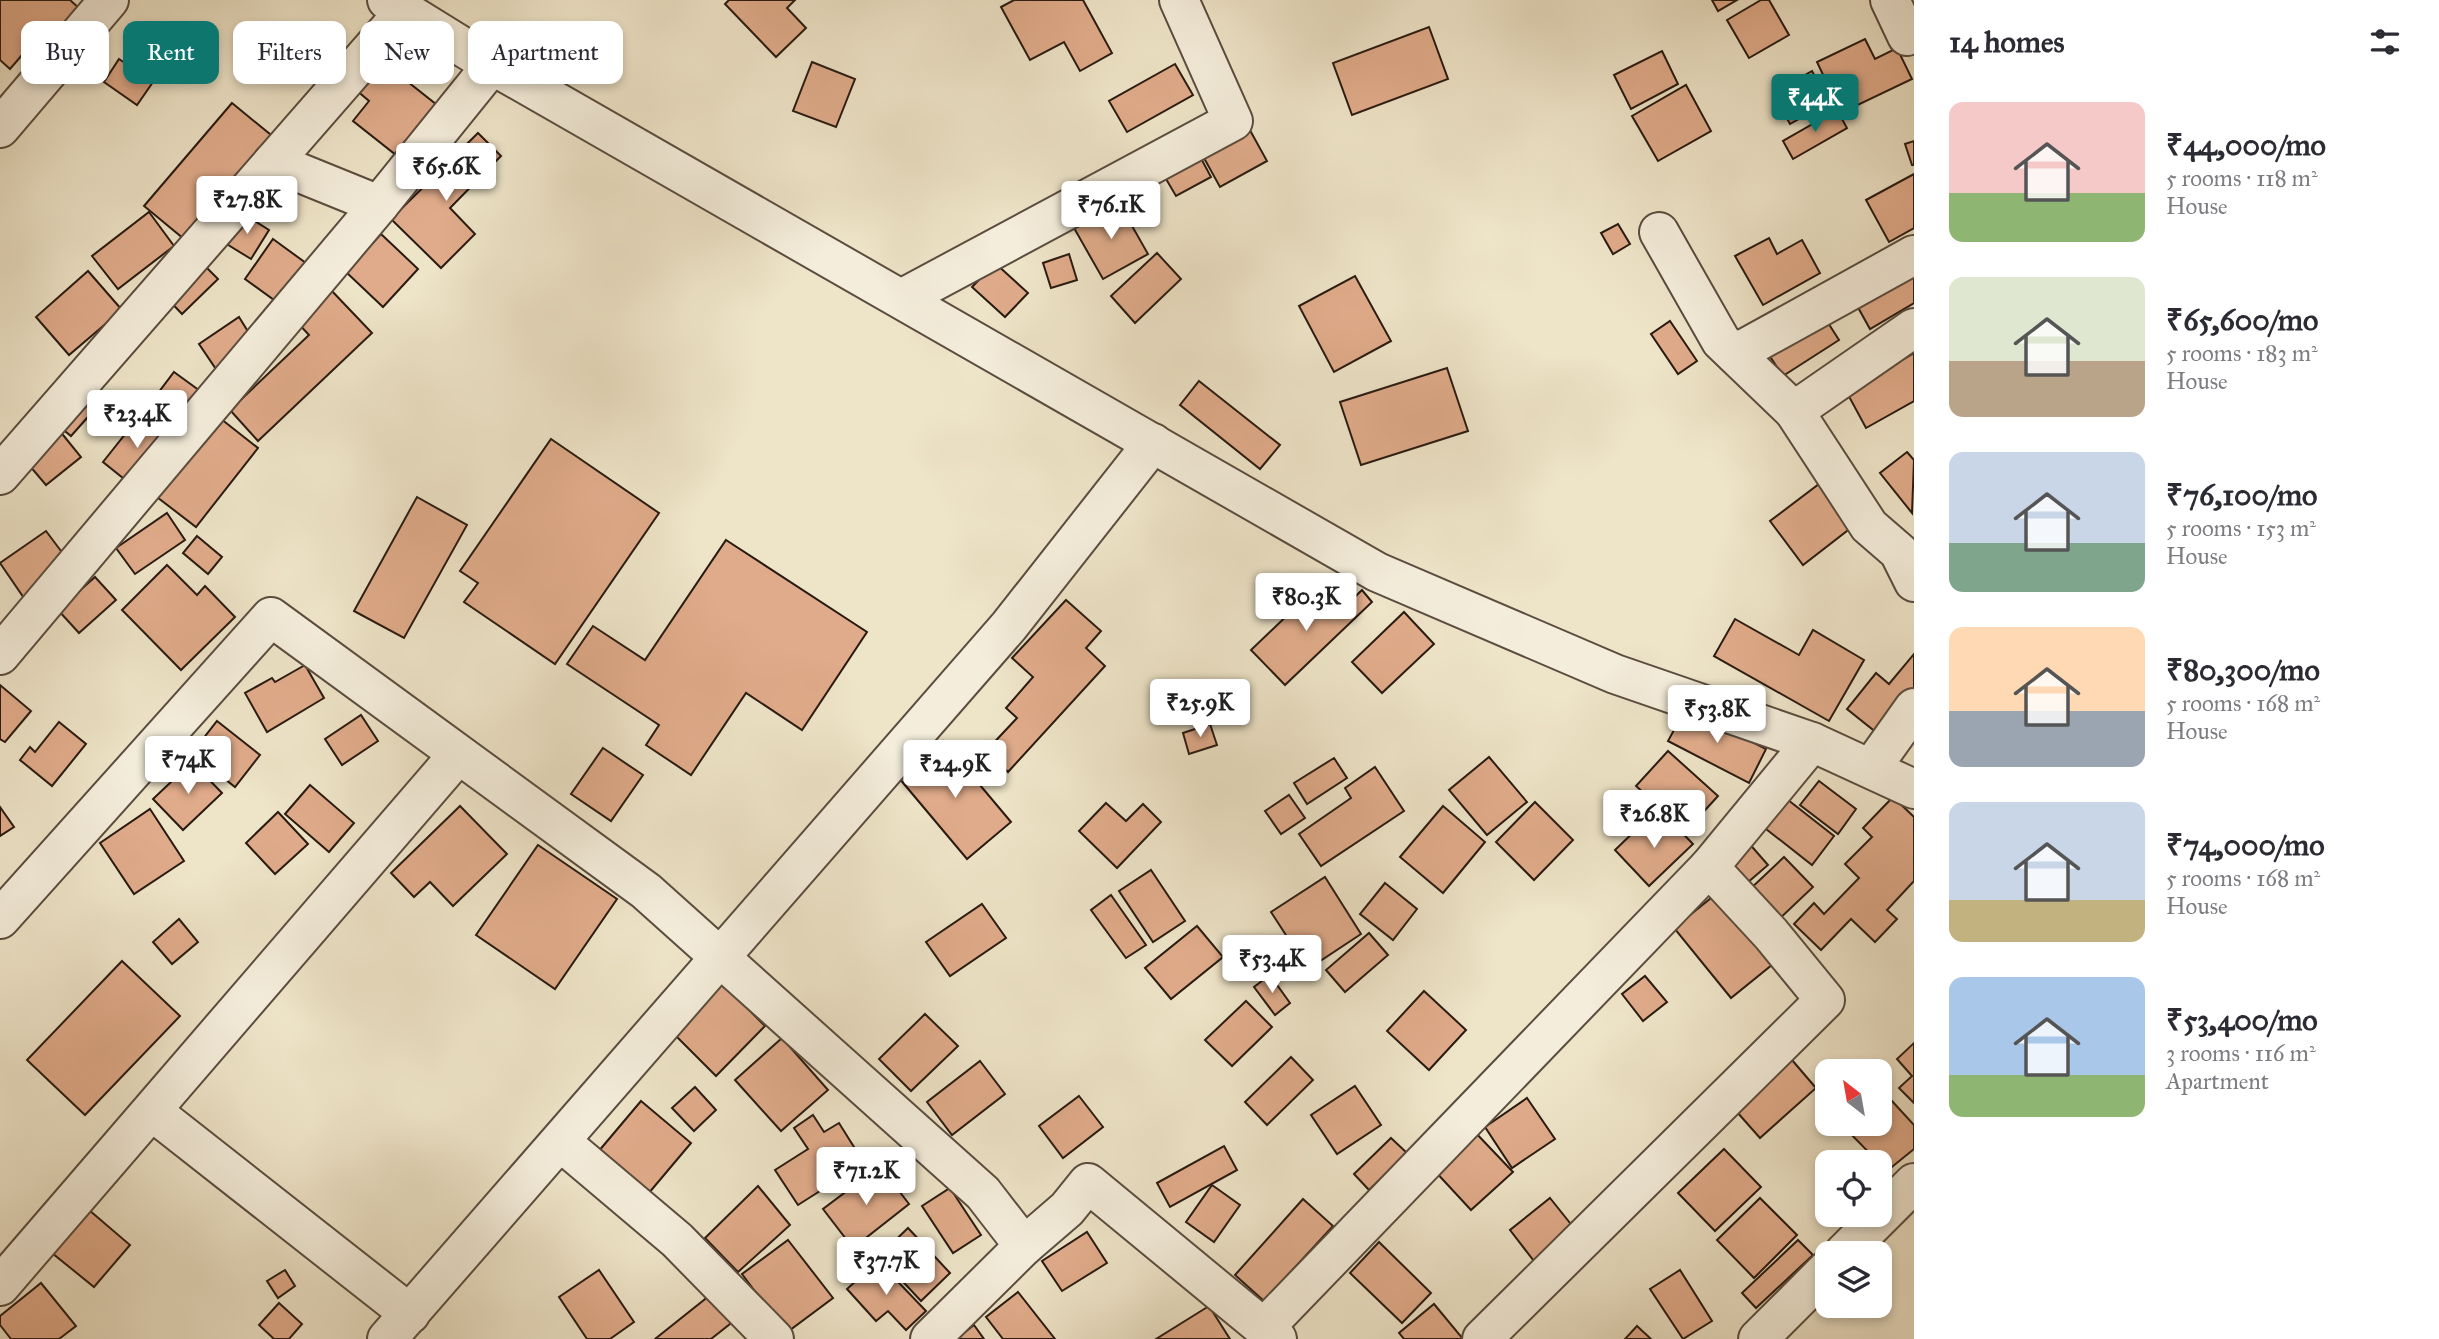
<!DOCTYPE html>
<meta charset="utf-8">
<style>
body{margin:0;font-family:"IM FELL Great Primer",serif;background:#f7f7f7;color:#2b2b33;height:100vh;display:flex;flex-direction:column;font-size:26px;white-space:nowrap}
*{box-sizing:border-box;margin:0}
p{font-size:23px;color:#7c7c81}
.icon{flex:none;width:38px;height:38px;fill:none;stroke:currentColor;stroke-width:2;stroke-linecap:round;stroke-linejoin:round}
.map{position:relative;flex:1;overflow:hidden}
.drawer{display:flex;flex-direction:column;background:#fff;width:525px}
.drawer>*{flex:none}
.banner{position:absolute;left:21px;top:21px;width:665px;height:63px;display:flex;gap:14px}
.needle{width:46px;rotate:329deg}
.fabs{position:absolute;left:1815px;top:1059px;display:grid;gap:14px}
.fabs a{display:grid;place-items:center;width:77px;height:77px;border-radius:14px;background:#fff;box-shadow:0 4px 10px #0003;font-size:35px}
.price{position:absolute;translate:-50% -60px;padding:0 16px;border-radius:7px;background:#fff;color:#222;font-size:23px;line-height:46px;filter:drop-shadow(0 2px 4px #0008)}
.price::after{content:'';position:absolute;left:50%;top:42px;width:21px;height:16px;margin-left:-10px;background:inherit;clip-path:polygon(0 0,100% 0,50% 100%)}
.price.current{background:#0f766e;color:#fff}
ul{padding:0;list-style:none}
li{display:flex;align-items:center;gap:21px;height:175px;padding:0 35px}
li span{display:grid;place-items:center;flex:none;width:196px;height:140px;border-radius:14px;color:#555}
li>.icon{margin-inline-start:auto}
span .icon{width:84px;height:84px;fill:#fffc;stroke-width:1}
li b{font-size:30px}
h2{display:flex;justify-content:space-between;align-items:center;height:84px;padding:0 35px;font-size:30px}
.tag{padding:0 24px;border-radius:14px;background:#fff;box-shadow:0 4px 10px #0003;font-size:24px;line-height:63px}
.tag.current{background:#0f766e;color:#fff}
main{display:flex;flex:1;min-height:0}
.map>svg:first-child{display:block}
.building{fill:#e0ab8a;stroke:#291a11;stroke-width:2}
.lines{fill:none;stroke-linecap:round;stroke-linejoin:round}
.minor-casing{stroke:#5a4c3f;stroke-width:42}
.tertiary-casing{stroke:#5a4c3f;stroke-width:42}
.minor{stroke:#f4eddb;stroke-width:38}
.tertiary{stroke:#f4eddb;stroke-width:38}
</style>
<main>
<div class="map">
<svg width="1914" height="1339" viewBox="0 0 1914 1339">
<rect width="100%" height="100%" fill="#eee4c8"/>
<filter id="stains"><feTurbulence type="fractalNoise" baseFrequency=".00286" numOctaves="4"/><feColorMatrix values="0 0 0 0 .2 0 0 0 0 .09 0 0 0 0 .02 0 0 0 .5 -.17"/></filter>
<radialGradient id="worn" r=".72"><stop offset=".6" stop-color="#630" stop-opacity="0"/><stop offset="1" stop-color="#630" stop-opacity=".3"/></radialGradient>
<g class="building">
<polygon points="0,0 70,0 80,9 45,48 35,40 10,69 0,60"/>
<polygon points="729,0 795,0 787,8 806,28 776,57 725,4"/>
<polygon points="1014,0 1083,0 1112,53 1080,71 1064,42 1030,60 1001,7"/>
<polygon points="1712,0 1737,0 1718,11"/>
<polygon points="1761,0 1769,0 1789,35 1749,58 1727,20"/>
<polygon points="1429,27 1448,79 1352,115 1333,63"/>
<polygon points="1865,39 1875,59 1897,48 1912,79 1841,113 1817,62"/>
<polygon points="1662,51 1678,84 1631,109 1614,75"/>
<polygon points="119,59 153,82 137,105 104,82"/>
<polygon points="379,59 437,105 396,155 353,121 369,101 355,89"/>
<polygon points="812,62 855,79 836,127 793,111"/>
<polygon points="1175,64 1193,95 1127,132 1109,101"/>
<polygon points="1812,71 1829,102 1790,124 1773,93"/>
<polygon points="1686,85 1711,131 1658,161 1632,116"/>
<polygon points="232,103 271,135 184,239 144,206"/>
<polygon points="1837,110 1847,128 1793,159 1783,141"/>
<polygon points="1246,123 1267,161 1220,187 1199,149"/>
<polygon points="478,133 501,156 450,208 475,234 441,268 391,219"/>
<polygon points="1914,141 1914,165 1912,165 1905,144"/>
<polygon points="1195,147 1211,177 1176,196 1159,167"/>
<polygon points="1914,174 1914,228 1889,242 1866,200"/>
<polygon points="1119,203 1148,254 1103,279 1074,228"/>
<polygon points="149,212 174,246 118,289 92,256"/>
<polygon points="242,213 269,230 251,259 225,243"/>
<polygon points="1618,224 1630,244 1613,254 1601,233"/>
<polygon points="381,234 418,269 383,307 346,272"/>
<polygon points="1769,238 1777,254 1802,240 1820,273 1763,305 1735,256"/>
<polygon points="273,239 310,266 281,305 245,279"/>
<polygon points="1157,253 1181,279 1135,323 1111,296"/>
<polygon points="1069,254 1077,280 1051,288 1043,263"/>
<polygon points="201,262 218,279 182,314 165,296"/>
<polygon points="995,263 1028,293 1005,317 972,287"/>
<polygon points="1914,268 1914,303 1870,329 1855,302"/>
<polygon points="88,271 122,310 69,355 36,317"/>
<polygon points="1355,276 1391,341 1334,372 1299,306"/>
<polygon points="330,289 372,333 258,441 230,410 309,335 296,321"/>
<polygon points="1823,315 1839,340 1783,376 1767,352"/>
<polygon points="239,317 257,346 218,372 199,344"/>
<polygon points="1670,321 1697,361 1678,374 1651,334"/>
<polygon points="1914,353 1914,401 1866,428 1846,391"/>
<polygon points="1447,368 1468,431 1361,465 1340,402"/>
<polygon points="174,372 211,399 182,437 146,409"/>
<polygon points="1199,381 1280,445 1260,469 1180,405"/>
<polygon points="87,387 103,400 71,436 55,423"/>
<polygon points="142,413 171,437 133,486 103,462"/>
<polygon points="216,415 258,448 196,527 153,494"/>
<polygon points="59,430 81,457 46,485 23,458"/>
<polygon points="551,439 659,513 555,664 464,602 478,583 460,571"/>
<polygon points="1907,452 1914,460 1912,513 1880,473"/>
<polygon points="1819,484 1852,527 1803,565 1770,521"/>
<polygon points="417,497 467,525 404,638 354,611"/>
<polygon points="167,513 185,540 135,574 116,548"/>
<polygon points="46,531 73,567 26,601 0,563"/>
<polygon points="197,536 222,557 208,574 183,553"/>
<polygon points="726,540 867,632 802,730 746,693 691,775 646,745 659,725 567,664 593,626 645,660"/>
<polygon points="167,565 197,595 205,586 235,617 181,670 122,610"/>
<polygon points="95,577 116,600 79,633 58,610"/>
<polygon points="1318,586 1340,611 1362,590 1372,602 1285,685 1251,650"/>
<polygon points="1066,600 1101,631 1086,648 1105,666 1008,772 986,751 1017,718 1006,708 1033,677 1012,658"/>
<polygon points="1404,612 1434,644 1382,693 1352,662"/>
<polygon points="1735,619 1799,655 1813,630 1864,660 1829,721 1714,656"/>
<polygon points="1914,654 1914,688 1877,733 1847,709 1876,673 1889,684"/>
<polygon points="305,665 324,698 267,732 245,693 272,678 275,682"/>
<polygon points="0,685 31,711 5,742 0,739"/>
<polygon points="1686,708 1766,749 1749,783 1668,741"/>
<polygon points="361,715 378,741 342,765 325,739"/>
<polygon points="217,721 260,755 235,787 192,753"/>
<polygon points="59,722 86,744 52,786 20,760 30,747 35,752"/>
<polygon points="1210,724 1217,745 1189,754 1183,733"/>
<polygon points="943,741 1011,822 967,859 899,778"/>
<polygon points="603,748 643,775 611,821 571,794"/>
<polygon points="1668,751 1718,796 1686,831 1636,786"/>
<polygon points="1489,757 1527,802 1487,835 1449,790"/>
<polygon points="1334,758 1347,778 1307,804 1294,783"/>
<polygon points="192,762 222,793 183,830 153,799"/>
<polygon points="1375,767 1404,811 1321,866 1299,834 1351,798 1345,788"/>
<polygon points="1819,781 1856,809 1838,834 1800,805"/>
<polygon points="310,785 354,823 329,852 285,814"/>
<polygon points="1289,795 1305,818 1281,834 1265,811"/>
<polygon points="1783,796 1834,836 1812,865 1761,825"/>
<polygon points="1893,797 1914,817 1914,881 1887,910 1897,919 1875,942 1851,919 1821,950 1794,924 1814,903 1824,914 1859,878 1845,864 1872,837 1863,828"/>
<polygon points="1535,802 1573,840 1534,880 1496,842"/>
<polygon points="1106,803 1126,821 1143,804 1161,822 1117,868 1079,831"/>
<polygon points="460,806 507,854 453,906 430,882 414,897 391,873"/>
<polygon points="1443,806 1485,842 1443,893 1400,857"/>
<polygon points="0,807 14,827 0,836"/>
<polygon points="150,809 184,861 134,894 100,843"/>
<polygon points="278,812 308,844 275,874 246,843"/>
<polygon points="1666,816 1693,844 1649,886 1615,850 1641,825 1649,833"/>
<polygon points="1747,841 1768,865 1747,883 1726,859"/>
<polygon points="538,845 617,899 555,989 476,935"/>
<polygon points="1784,857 1813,887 1777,921 1747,892"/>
<polygon points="1151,870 1185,921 1153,942 1119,891"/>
<polygon points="1325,877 1361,934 1308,969 1271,912"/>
<polygon points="1385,883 1417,909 1393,940 1360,914"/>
<polygon points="1716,894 1773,964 1731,998 1674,928"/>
<polygon points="1111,895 1146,945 1126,958 1091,910"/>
<polygon points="982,904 1006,938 950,976 926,942"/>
<polygon points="179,919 198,942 172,964 153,942"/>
<polygon points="1197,926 1223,957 1171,999 1145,968"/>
<polygon points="1369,933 1388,955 1345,992 1326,970"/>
<polygon points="122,961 180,1016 85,1115 27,1060"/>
<polygon points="1270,975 1290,1003 1275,1015 1254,987"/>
<polygon points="1645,976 1667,1002 1643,1021 1622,994"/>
<polygon points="720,981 765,1026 716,1076 670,1030"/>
<polygon points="1424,991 1466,1030 1429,1070 1387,1031"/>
<polygon points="1246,1001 1272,1027 1232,1066 1205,1040"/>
<polygon points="925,1014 958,1046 911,1091 879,1059"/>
<polygon points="782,1038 828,1090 781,1131 735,1080"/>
<polygon points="1914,1043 1914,1103 1899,1088 1912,1076 1897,1059"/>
<polygon points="1786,1053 1816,1088 1760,1138 1729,1103"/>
<polygon points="1291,1057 1313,1080 1267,1125 1245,1102"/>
<polygon points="980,1061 1005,1094 952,1135 927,1102"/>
<polygon points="1355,1086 1381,1125 1337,1154 1311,1115"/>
<polygon points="695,1087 716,1110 694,1131 672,1108"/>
<polygon points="1880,1088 1914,1125 1914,1149 1887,1171 1841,1124 1880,1124"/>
<polygon points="1079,1096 1103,1127 1063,1158 1039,1126"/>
<polygon points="1527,1098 1555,1139 1512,1168 1485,1127"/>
<polygon points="641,1101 691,1143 648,1194 598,1152"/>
<polygon points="813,1115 824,1132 839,1123 864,1163 798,1205 775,1170 808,1149 794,1128"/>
<polygon points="1473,1130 1513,1172 1471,1210 1433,1169"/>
<polygon points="1391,1138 1407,1153 1369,1190 1354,1174"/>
<polygon points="1224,1146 1237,1170 1170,1207 1157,1183"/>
<polygon points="1724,1149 1761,1187 1715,1231 1678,1193"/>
<polygon points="880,1166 909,1204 853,1248 823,1209"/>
<polygon points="1212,1185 1240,1205 1214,1242 1186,1222"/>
<polygon points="758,1186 790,1225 738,1272 705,1238"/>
<polygon points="950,1188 981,1235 953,1253 922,1206"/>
<polygon points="1550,1198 1578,1233 1537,1265 1510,1230"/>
<polygon points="1760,1198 1797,1235 1754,1278 1717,1240"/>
<polygon points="1303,1199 1333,1226 1264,1301 1235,1275"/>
<polygon points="89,1210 130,1245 94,1287 52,1253"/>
<polygon points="908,1228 950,1273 921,1301 879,1256"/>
<polygon points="1087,1232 1107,1263 1062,1291 1042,1261"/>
<polygon points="788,1240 833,1298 786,1333 742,1274"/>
<polygon points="1798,1240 1813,1255 1756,1308 1742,1293"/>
<polygon points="1379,1242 1431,1293 1402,1323 1350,1273"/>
<polygon points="878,1261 926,1311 906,1330 888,1311 876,1321 847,1289"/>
<polygon points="285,1270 295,1286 278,1298 267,1281"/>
<polygon points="599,1270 634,1322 610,1339 587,1339 559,1297"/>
<polygon points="1680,1270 1712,1321 1683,1339 1650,1289"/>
<polygon points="41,1283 76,1326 59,1339 11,1339 0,1325 0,1316"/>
<polygon points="714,1292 735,1320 711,1339 655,1339"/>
<polygon points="1018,1292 1055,1339 1003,1339 986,1317"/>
<polygon points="279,1303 302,1324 289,1339 274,1339 259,1325"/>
<polygon points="1434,1304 1463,1339 1404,1339 1399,1333"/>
<polygon points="1209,1306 1230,1339 1156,1339"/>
<polygon points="974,1325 984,1339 956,1339"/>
<polygon points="1637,1326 1651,1339 1625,1339"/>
</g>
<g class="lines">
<defs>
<g id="minor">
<polyline points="1890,0 1907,36"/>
<polyline points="0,128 109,0"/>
<polyline points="273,162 379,205"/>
<polyline points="1659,232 1721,341 1794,411"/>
<polyline points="903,298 1233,121 1179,0"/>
<polyline points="1914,328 1794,411 1869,526 1899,552 1914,582"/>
<polyline points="1735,354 1914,255"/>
<polyline points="0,475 405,11"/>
<polyline points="0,655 379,205 492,65"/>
<polyline points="1872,767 1914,708"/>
<polyline points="0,919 271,617 646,891 983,1193 1024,1246 1067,1209 1088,1183 1277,1339"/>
<polyline points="153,1112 410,1314"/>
<polyline points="561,1142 677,1240 774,1339"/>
<polyline points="1844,1253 1914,1183"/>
<polyline points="0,1286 457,756"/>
<polyline points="1264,1328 1709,867 1812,742"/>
<polyline points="387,1339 1009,626 1153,443"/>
<polyline points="930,1339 1024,1246"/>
<polyline points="1482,1339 1825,1000 1771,934 1709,867"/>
<polyline points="1758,1339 1827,1270"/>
</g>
<polyline id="tertiary" points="387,0 492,65 1377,572 1615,674 1812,742 1914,789"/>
</defs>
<use href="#minor" class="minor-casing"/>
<use href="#tertiary" class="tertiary-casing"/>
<use href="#minor" class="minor"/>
<use href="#tertiary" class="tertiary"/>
</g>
<rect width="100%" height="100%" filter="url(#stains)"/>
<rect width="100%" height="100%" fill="url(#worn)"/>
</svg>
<div class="fabs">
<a><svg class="needle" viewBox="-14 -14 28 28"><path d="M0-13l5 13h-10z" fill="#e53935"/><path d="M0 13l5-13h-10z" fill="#7c7c81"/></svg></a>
<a><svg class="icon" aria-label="locate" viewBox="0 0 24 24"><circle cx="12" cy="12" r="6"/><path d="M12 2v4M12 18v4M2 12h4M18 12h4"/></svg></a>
<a><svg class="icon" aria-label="layers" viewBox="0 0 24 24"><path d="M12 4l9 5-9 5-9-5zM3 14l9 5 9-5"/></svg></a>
</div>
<b class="price current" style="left:1815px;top:134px">₹44K</b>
<b class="price" style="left:446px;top:203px">₹65.6K</b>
<b class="price" style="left:247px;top:236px">₹27.8K</b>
<b class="price" style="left:1111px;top:241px">₹76.1K</b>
<b class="price" style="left:137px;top:450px">₹23.4K</b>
<b class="price" style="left:1306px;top:633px">₹80.3K</b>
<b class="price" style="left:1200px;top:739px">₹25.9K</b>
<b class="price" style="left:1717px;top:745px">₹53.8K</b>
<b class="price" style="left:188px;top:796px">₹74K</b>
<b class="price" style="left:955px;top:800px">₹24.9K</b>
<b class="price" style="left:1654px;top:850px">₹26.8K</b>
<b class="price" style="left:1272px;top:995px">₹53.4K</b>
<b class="price" style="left:866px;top:1207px">₹71.2K</b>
<b class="price" style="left:886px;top:1297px">₹37.7K</b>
<div class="banner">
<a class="tag">Buy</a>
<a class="tag current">Rent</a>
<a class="tag">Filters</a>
<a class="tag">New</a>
<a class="tag">Apartment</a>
</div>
</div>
<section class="drawer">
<h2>14 homes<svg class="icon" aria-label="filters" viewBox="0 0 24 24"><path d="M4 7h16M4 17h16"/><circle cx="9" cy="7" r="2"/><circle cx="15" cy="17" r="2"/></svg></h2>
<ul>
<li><span style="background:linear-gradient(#f6c9c9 65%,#8fb573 0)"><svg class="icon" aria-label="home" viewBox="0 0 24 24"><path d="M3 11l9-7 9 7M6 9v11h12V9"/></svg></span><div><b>₹44,000/mo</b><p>5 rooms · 118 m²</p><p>House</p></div></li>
<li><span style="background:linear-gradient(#dfe7d0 60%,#b9a48a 0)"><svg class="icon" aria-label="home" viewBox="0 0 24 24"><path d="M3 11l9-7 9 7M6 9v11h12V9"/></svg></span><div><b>₹65,600/mo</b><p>5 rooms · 183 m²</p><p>House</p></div></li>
<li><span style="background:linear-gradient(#c9d6e8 65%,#7fa58c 0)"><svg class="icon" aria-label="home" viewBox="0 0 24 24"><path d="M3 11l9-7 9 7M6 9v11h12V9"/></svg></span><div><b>₹76,100/mo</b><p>5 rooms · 153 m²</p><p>House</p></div></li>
<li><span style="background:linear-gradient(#ffd9b3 60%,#9aa5b1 0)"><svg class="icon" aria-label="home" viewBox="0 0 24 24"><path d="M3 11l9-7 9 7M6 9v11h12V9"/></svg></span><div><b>₹80,300/mo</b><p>5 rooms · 168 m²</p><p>House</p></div></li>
<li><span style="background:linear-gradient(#c9d6e8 70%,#c2b280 0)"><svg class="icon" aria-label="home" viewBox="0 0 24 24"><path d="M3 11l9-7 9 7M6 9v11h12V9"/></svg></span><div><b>₹74,000/mo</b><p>5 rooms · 168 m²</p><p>House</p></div></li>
<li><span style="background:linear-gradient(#a9c7e8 70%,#8fb573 0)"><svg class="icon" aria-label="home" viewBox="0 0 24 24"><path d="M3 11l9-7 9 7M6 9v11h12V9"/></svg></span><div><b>₹53,400/mo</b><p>3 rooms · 116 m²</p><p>Apartment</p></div></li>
</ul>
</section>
</main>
